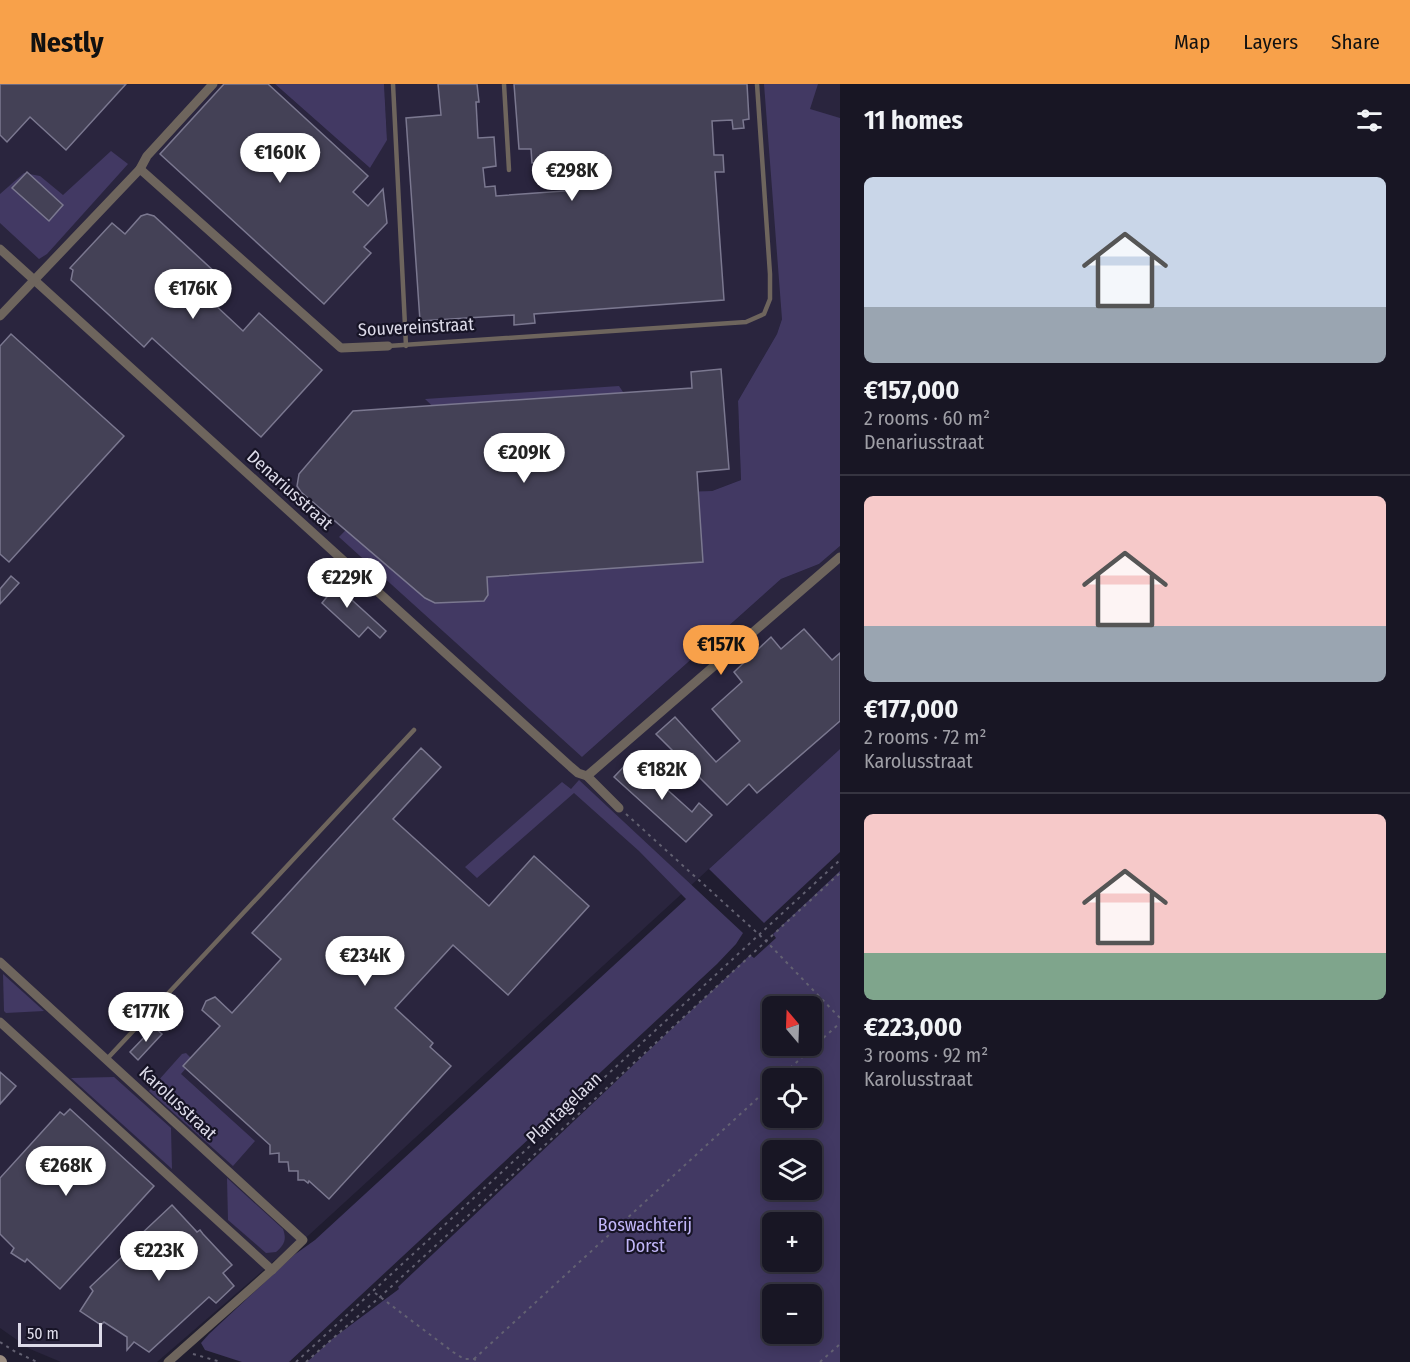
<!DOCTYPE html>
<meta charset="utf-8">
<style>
body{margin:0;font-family:"Fira Sans Condensed",sans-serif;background:#252331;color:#f1f3f6;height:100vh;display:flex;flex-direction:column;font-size:22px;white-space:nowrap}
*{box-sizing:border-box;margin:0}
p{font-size:20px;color:#9f9fa6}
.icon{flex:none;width:33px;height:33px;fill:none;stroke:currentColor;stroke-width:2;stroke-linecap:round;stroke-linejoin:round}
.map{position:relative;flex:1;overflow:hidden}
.drawer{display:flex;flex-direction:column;background:#181624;width:570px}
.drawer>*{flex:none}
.needle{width:39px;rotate:341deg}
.buttons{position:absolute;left:762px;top:912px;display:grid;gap:12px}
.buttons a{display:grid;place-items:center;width:60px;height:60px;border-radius:9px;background:#181624;box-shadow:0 3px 15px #0003,0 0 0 2px #363541;font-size:30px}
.scale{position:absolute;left:18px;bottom:15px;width:84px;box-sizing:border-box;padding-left:6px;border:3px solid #dddbe9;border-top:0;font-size:16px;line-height:21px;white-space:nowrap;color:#dddbe9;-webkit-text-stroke:4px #171426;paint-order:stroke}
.price{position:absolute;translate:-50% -51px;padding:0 14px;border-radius:21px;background:#fff;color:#222;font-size:20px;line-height:39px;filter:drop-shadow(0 2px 3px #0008)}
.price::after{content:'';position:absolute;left:50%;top:36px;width:18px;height:14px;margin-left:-9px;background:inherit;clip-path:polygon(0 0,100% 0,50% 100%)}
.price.active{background:#f8a14a;color:#111}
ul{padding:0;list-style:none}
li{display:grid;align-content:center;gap:12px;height:318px;padding:0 24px}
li+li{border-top:2px solid #363541}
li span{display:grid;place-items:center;height:186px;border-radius:9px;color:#555}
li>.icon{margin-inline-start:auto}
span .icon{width:108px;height:108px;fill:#fffc;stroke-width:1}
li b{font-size:26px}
h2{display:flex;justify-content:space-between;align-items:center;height:72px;padding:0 24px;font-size:26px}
header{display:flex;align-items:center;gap:36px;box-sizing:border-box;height:84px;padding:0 30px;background:#f8a14a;color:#111}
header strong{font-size:28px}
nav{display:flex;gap:33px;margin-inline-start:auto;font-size:21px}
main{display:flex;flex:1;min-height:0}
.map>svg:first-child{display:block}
.built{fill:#2a253e}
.green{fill:#423963;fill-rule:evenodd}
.building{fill:#444156;stroke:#7b7890;stroke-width:1.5}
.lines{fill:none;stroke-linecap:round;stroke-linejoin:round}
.path{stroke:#636172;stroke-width:2;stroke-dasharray:3 4.5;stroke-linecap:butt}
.service{stroke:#6e655d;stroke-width:4.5}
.minor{stroke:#6e655d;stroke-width:9}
.secondary{stroke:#9a8c80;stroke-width:12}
.labels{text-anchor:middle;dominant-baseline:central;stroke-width:4.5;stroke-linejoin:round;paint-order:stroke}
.street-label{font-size:18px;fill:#dddbe9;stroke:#171426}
.park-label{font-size:18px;fill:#c2b7f9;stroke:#171426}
</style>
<header>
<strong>Nestly</strong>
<nav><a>Map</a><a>Layers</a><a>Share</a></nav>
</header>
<main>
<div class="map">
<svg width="840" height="1278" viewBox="0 0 840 1278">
<rect width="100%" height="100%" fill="#201d30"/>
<polygon class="built" points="0,0 275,0 370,84 387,55 384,0 840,0 840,288 782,235 777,250 738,317 741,396 712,407 677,409 426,315 450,339 582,673 781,495 819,480 840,462 840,665 298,1161 275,1176 157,1278 61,1278 30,1265 0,1244"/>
<g class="green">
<polygon points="275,0 384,0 387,56 370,84"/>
<polygon points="764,0 818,0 810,25 840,34 840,462 819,480 781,495 582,673 339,453 450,339 425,315 619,302 660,363 677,408 712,407 741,396 738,317 777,250 782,235"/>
<polygon points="111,67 128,80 47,170 39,175 0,139 0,110 24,89 40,92 63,111"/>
<polygon points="840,665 840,768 764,839 709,785"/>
<polygon points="579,696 743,849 736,860 717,880 289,1278 242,1278 205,1266 201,1259 209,1250 294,1171 315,1156 686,815 639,767 574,709 477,794 465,783 562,698 571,705"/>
<path d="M840 787V1278H307L332 1255 399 1205 398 1203 750 871 754 874 776 854 773 850ZM812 922V962H772V922ZM772 994H812V1034H772ZM772 1066H812V1106H772ZM772 1138H812V1178H772ZM772 1210H812V1250H772Z"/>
<polygon points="3,890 44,927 6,929 4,927"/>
<polygon points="186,969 193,976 181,990 255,1057 233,1082 149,1007 182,970"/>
<polygon points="114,993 171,1044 172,1085 71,994"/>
<path d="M227 1094 283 1145C287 1156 284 1161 276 1168L266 1169 228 1136Z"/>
</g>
<g class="building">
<polygon points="0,0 126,0 66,66 30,33 7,58 0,51"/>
<polygon points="224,0 268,0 368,92 353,108 368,122 383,105 387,139 364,163 371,169 324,220 160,70"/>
<polygon points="438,0 477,0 479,18 476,18 478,54 494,53 496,82 483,84 485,103 495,102 496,112 578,106 577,75 532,79 531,65 519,65 514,0 747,0 749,35 743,36 744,44 733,45 732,36 712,37 714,71 723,71 724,88 715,88 724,216 534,230 535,239 514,241 514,231 420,237 406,34 441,31"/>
<polygon points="27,88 63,121 49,137 12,104"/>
<polygon points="147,130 154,132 229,201 213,219 243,247 259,229 322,286 261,353 152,254 144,263 71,196 73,186 70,184 112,139 125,150 141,132"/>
<polygon points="11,250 124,352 9,478 0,470 0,262"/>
<polygon points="721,285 729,385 697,388 703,478 487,493 488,511 484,517 435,519 425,514 301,408 297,402 299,390 353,327 692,304 691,288"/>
<polygon points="319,486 386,547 380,554 368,543 359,553 322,519 330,509 313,493"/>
<polygon points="11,492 19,499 0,520 0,505"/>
<polygon points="804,545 832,576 840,569 840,637 757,709 749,700 727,721 656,650 675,633 716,678 740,657 712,625 742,598 734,588 771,553 781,565"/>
<polygon points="421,664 441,683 393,735 489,822 534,772 589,822 508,911 453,861 395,924 433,959 430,963 451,982 329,1115 309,1097 308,1099 304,1096 298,1096 298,1087 289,1087 288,1078 279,1078 279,1069 270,1070 270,1061 183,982 220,942 202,926 206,917 215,913 232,929 281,875 252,849"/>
<polygon points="632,674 692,728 699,719 712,731 686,758 614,693"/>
<polygon points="154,943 162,950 138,976 130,968"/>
<polygon points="0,988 16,1002 0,1020"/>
<polygon points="70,1025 154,1102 60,1205 27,1175 25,1178 11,1169 14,1164 0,1150 0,1094 60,1028 64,1031"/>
<polygon points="172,1121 197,1148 200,1146 203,1150 232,1181 223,1189 234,1202 216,1219 209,1213 149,1268 134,1258 127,1266 127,1253 104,1238 101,1241 80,1227 93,1207 90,1203 124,1171 122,1168"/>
</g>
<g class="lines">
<g class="path">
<polyline points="626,730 765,856 840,934"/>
<polyline points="779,994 840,939"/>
<polyline points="375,1209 453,1268 464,1275 474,1275 478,1278"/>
<polyline points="0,1258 14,1267 37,1278"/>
<polyline points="193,1270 221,1278"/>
<polyline points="474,1275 772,1001"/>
<polyline points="296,1278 840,776"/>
<polyline points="306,1278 380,1213 840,789"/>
<polyline points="820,1278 840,1260"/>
</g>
<g class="service">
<polyline points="393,0 406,262"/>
<polyline points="504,0 509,86"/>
<polyline points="388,262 746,238 764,230 770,215 770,190 757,0"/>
<polyline points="106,976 414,646"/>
</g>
<g class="minor">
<polyline points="140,85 147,72 213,0"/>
<polyline points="0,165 571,683 578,689 587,692 619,724"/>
<polyline points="0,232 140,85 341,264 388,262"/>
<polyline points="587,692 840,473"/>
<polyline points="0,878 303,1156 272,1186"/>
<polyline points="0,938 272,1186 168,1278"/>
</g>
<polyline class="secondary" points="0,1277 1,1278"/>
</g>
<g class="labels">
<g class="street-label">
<text transform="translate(416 243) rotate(-3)">Souvereinstraat</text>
<text transform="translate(290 406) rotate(42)">Denariusstraat</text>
<text transform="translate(178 1019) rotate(43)">Karolusstraat</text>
<text transform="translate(564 1024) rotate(-43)">Plantagelaan</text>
</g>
<g class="park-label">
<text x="645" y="1141">Boswachterij<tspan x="645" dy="21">Dorst</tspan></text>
</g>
</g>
</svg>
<div class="buttons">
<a><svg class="needle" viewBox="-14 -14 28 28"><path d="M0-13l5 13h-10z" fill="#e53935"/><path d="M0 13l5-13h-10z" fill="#9f9fa6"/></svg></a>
<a><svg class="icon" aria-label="locate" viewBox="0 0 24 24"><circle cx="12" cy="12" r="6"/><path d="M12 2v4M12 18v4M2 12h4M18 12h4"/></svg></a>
<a><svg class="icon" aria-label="layers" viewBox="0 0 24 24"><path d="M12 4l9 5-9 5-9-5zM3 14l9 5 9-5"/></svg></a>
<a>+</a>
<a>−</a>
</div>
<div class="scale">50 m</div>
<b class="price" style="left:280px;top:100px">€160K</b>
<b class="price" style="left:572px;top:118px">€298K</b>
<b class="price" style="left:193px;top:236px">€176K</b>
<b class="price" style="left:524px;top:400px">€209K</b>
<b class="price" style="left:347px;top:525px">€229K</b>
<b class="price active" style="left:721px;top:592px">€157K</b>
<b class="price" style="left:662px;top:717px">€182K</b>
<b class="price" style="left:365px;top:903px">€234K</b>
<b class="price" style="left:146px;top:959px">€177K</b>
<b class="price" style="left:66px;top:1113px">€268K</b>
<b class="price" style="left:159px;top:1198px">€223K</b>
</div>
<section class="drawer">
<h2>11 homes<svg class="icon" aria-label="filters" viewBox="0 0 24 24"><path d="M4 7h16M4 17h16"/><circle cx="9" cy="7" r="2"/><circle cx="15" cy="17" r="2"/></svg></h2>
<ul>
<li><span style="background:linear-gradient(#c9d6e8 70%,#9aa5b1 0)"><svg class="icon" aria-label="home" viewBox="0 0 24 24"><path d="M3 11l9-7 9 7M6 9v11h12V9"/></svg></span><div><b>€157,000</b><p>2 rooms · 60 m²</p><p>Denariusstraat</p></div></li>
<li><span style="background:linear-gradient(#f6c9c9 70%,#9aa5b1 0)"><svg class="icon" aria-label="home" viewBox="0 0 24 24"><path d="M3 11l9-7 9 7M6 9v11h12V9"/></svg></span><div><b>€177,000</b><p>2 rooms · 72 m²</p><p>Karolusstraat</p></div></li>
<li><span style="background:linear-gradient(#f6c9c9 75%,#7fa58c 0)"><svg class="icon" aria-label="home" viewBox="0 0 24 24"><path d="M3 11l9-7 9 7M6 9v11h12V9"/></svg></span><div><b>€223,000</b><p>3 rooms · 92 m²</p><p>Karolusstraat</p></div></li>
</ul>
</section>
</main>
